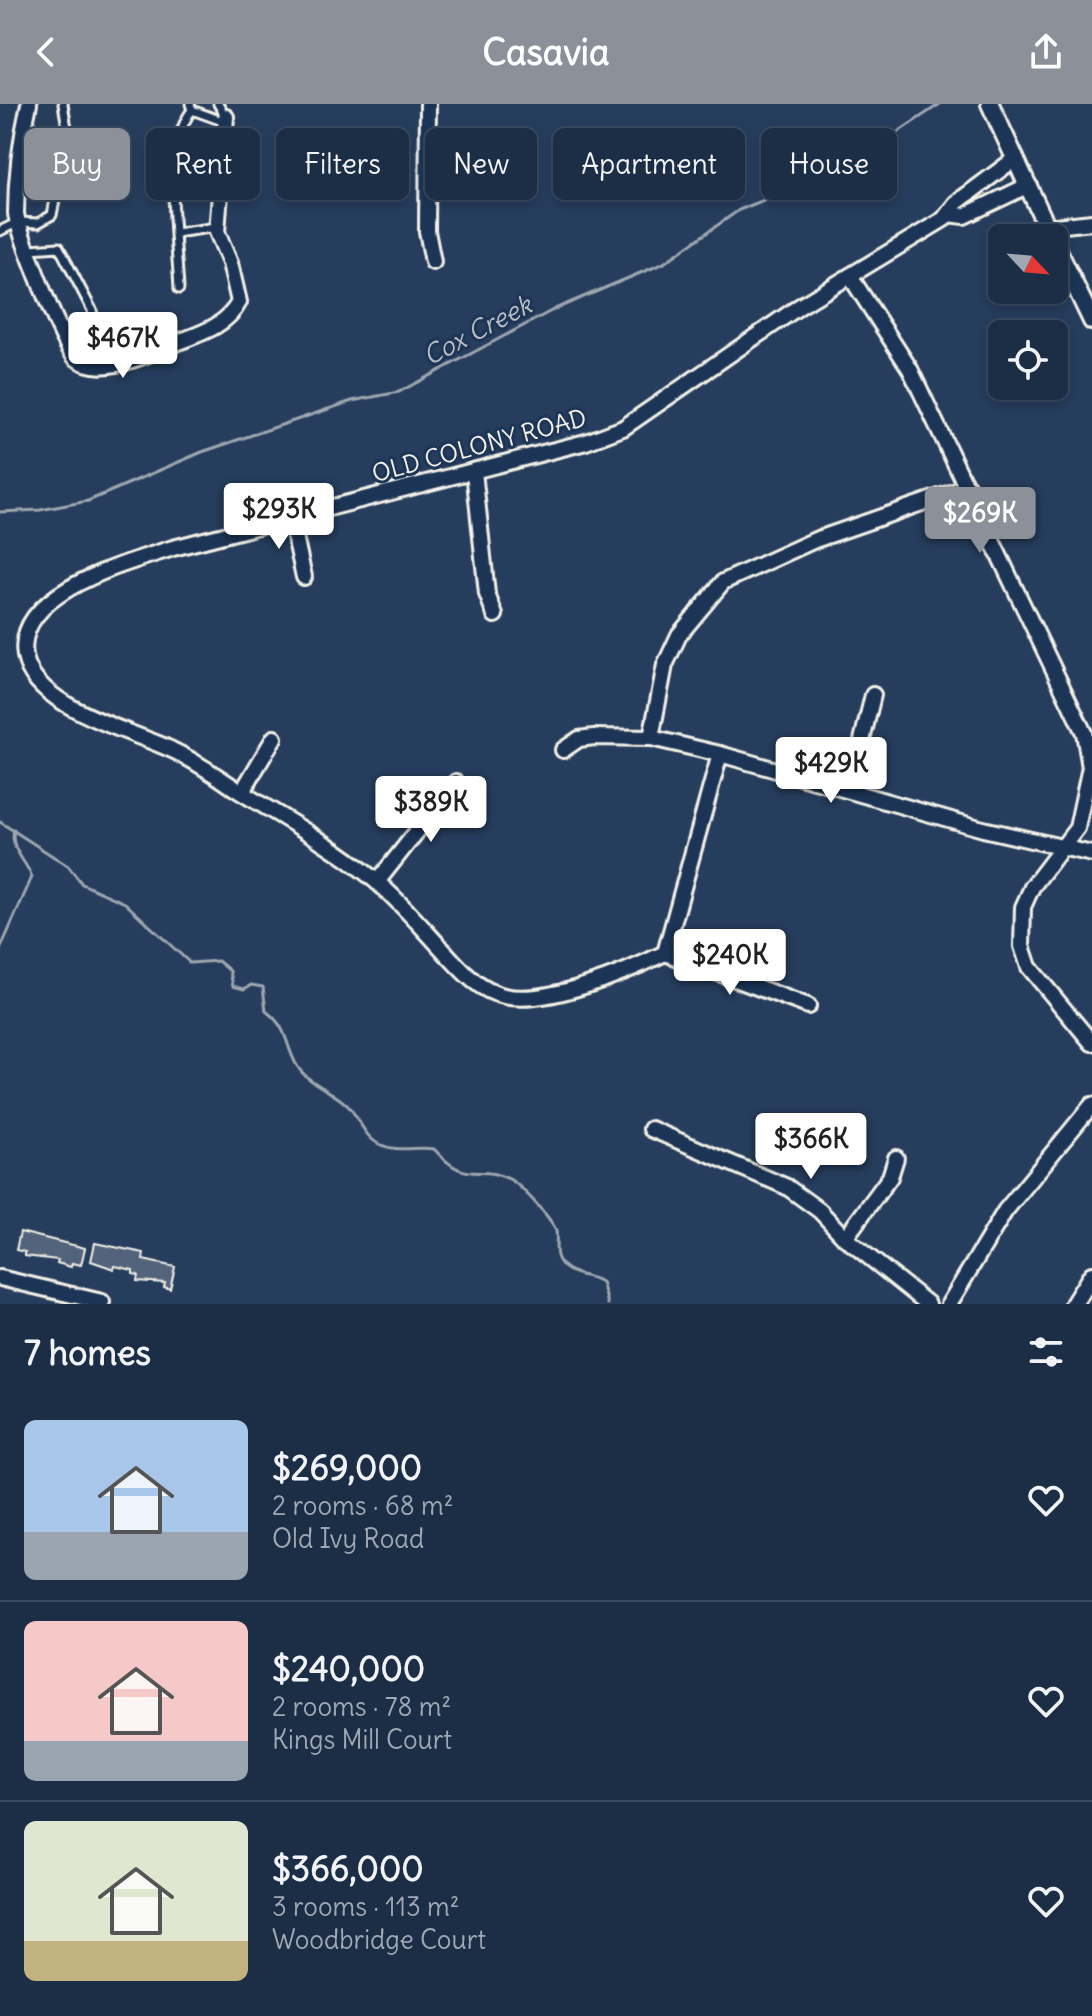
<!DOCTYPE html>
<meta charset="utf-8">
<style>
body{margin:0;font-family:Delius,sans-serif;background:#293a51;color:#f1f3f6;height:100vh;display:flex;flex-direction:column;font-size:30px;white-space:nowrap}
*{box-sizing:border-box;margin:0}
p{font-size:26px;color:#a0a8b3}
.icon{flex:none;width:44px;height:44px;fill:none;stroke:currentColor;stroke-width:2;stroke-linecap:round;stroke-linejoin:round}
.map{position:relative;height:1200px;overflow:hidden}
.drawer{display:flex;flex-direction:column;background:#1c2e46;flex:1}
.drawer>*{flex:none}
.banner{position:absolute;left:24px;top:24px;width:1044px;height:72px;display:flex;gap:16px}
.needle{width:52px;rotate:116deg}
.controls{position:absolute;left:988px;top:120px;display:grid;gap:16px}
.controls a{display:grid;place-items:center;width:80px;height:80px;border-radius:12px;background:#1c2e46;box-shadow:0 4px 12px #0003,0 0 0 2px #3a4a5f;font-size:40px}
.price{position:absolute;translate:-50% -68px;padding:0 18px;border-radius:8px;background:#fff;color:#222;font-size:26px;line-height:52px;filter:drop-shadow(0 2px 4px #0008)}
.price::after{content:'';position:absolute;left:50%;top:48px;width:24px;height:18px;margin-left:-12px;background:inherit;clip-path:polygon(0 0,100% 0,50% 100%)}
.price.active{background:#8c9099;color:#fff}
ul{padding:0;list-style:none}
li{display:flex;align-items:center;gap:24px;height:200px;padding:0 24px}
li+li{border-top:2px solid #3a4a5f}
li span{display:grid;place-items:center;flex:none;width:224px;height:160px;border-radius:12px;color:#555}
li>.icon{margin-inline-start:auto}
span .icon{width:96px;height:96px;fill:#fffc;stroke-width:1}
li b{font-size:34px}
h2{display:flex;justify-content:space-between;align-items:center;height:96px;padding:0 24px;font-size:34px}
.pill{padding:0 28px;border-radius:12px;background:#1c2e46;box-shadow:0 4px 12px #0003,0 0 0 2px #3a4a5f;font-size:28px;line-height:72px}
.pill.active{background:#8c9099;color:#fff}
header{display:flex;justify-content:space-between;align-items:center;height:104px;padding:0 24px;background:#8c9099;color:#fff;font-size:36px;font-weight:700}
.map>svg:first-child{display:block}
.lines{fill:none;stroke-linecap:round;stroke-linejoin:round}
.stream{stroke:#9fa7ae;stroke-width:3}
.building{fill:#52647b;stroke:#f4f1e8;stroke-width:2}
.service-casing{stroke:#f4f1e8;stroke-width:13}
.minor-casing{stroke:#f4f1e8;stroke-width:20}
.tertiary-casing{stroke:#f4f1e8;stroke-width:22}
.service{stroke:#1d3557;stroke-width:7}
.minor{stroke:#1d3557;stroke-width:14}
.tertiary{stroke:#1d3557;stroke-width:16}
.labels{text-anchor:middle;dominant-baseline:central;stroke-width:6;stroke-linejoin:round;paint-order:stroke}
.street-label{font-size:24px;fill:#f4f1e8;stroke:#1d3557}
.water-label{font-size:26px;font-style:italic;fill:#bcbfc2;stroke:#1d3557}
</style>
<header><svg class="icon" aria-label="back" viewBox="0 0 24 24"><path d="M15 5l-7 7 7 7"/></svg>Casavia<svg class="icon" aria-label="share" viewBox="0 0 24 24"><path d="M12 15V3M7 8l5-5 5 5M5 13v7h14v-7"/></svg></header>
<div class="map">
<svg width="1092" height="1200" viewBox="0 0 1092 1200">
<rect width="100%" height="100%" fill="#263d5d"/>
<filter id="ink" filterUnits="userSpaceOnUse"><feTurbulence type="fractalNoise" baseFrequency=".0125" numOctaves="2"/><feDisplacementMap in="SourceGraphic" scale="16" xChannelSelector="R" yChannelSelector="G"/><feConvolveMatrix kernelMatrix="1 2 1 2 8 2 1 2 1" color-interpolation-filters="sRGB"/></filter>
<g filter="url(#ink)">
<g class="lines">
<g class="stream">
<polyline points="0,408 40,406 88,397 202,348 352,297 399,288 555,205 664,159 739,106 844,64 940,0"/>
<path d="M0 718 68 762 82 780 125 799 190 859 218 857 230 867 233 882 244 885 251 881 263 883 266 907C288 924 284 937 296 960 307 980 333 986 348 1002 359 1013 364 1033 379 1040 397 1049 415 1042 434 1045 469 1084 476 1058 511 1076 521 1082 553 1116 556 1127 558 1139 552 1151 563 1162 571 1171 591 1172 602 1178L608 1200"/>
<path d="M0 846 32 773C26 757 9 744 14 726"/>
</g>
</g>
<g class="building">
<polygon points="20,1128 85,1144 81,1161 72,1159 71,1163 57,1159 58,1156 25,1152 25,1148 16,1146"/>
<polygon points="95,1139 144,1149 143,1156 175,1163 170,1185 164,1183 165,1179 137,1177 138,1171 133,1170 133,1166 115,1162 114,1165 91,1157"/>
</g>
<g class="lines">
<defs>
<g id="service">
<polyline points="190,0 192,6 225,18"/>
<polyline points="218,0 226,13"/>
<polyline points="0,127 18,118 38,119 52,111 68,30 63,0"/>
<polyline points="176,129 217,123"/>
<polyline points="30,145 59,143 92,206 95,220 63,234"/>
<path d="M179 185C177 136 161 46 192 6"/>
</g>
<g id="minor">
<path d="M29 0C21 35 16 72 16 109 17 124 64 245 76 254 100 273 144 252 168 242 194 231 225 225 239 198L230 159 217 128 226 13"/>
<polyline points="428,0 427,127 433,158"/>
<polyline points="948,110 964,112 1029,81"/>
<polyline points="1046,123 1092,118"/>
<polyline points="850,172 910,265 1084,629 1090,663 1077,724 1032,783 1023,803 1022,842 1029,863 1092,939"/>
<polyline points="474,367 487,490 495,511"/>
<polyline points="291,414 304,473"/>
<polyline points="651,634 665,561 679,531 723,478 815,436 968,383"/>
<polyline points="563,646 579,635 594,633 651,634 720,650 983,725 1092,750"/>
<path d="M720 650 665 849C627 868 546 902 504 892 477 886 461 865 443 846 420 821 397 794 371 773 331 740 283 714 239 687 218 673 196 657 172 646 131 626 34 604 25 552 14 488 127 459 173 444L586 338 623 324 800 202 944 115 956 99 1016 54"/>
<polyline points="850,686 873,591"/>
<polyline points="242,688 274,634"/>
<polyline points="377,778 456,678"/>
<polyline points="665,849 808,902"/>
<polyline points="651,1025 787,1083 820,1107 845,1134 928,1200"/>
<polyline points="845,1134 890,1073 896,1054"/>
<polyline points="0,1174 102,1198"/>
<polyline points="949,1200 1005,1107 1092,1001"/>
</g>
<g id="tertiary">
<polyline points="990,0 1052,134"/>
<polyline points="1054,138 1092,217"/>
<polyline points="1074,1200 1092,1171"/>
</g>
</defs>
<use href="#service" class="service-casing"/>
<use href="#minor" class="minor-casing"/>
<use href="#tertiary" class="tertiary-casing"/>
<use href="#service" class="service"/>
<use href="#minor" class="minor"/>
<use href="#tertiary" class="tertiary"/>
</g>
</g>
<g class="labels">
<g class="street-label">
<text transform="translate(479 341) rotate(-15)">OLD COLONY ROAD</text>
</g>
<g class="water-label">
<text transform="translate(477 226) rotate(-28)">Cox Creek</text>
</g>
</g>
</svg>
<div class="controls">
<a><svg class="needle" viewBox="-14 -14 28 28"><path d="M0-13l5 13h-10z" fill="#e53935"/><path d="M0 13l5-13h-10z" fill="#a0a8b3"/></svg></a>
<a><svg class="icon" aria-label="locate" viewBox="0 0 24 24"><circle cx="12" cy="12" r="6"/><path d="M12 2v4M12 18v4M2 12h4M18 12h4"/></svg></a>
</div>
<b class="price" style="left:123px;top:276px">$467K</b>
<b class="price" style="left:279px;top:447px">$293K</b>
<b class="price active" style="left:980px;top:451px">$269K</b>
<b class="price" style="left:831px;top:701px">$429K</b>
<b class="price" style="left:431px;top:740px">$389K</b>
<b class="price" style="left:730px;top:893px">$240K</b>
<b class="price" style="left:811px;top:1077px">$366K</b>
<div class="banner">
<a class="pill active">Buy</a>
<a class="pill">Rent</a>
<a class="pill">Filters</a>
<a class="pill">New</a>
<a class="pill">Apartment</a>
<a class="pill">House</a>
</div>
</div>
<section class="drawer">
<h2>7 homes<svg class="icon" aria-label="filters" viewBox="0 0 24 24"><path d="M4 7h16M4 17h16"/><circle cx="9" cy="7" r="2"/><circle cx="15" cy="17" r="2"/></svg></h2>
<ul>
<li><span style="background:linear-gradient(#a9c7e8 70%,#9aa5b1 0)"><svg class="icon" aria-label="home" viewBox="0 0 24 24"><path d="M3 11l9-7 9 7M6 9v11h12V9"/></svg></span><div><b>$269,000</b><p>2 rooms · 68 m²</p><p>Old Ivy Road</p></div><svg class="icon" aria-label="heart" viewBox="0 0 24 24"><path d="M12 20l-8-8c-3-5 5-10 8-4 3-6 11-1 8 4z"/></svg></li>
<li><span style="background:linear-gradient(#f6c9c9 75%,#9aa5b1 0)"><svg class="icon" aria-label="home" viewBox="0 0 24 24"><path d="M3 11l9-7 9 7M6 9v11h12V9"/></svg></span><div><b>$240,000</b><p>2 rooms · 78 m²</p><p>Kings Mill Court</p></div><svg class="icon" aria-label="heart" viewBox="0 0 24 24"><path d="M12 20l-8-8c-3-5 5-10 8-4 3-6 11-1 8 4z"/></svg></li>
<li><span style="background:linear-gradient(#dfe7d0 75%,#c2b280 0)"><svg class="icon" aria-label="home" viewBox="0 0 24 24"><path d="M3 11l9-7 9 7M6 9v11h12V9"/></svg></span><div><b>$366,000</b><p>3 rooms · 113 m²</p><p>Woodbridge Court</p></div><svg class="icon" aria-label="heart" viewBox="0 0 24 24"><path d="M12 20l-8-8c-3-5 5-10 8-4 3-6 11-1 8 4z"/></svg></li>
</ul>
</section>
